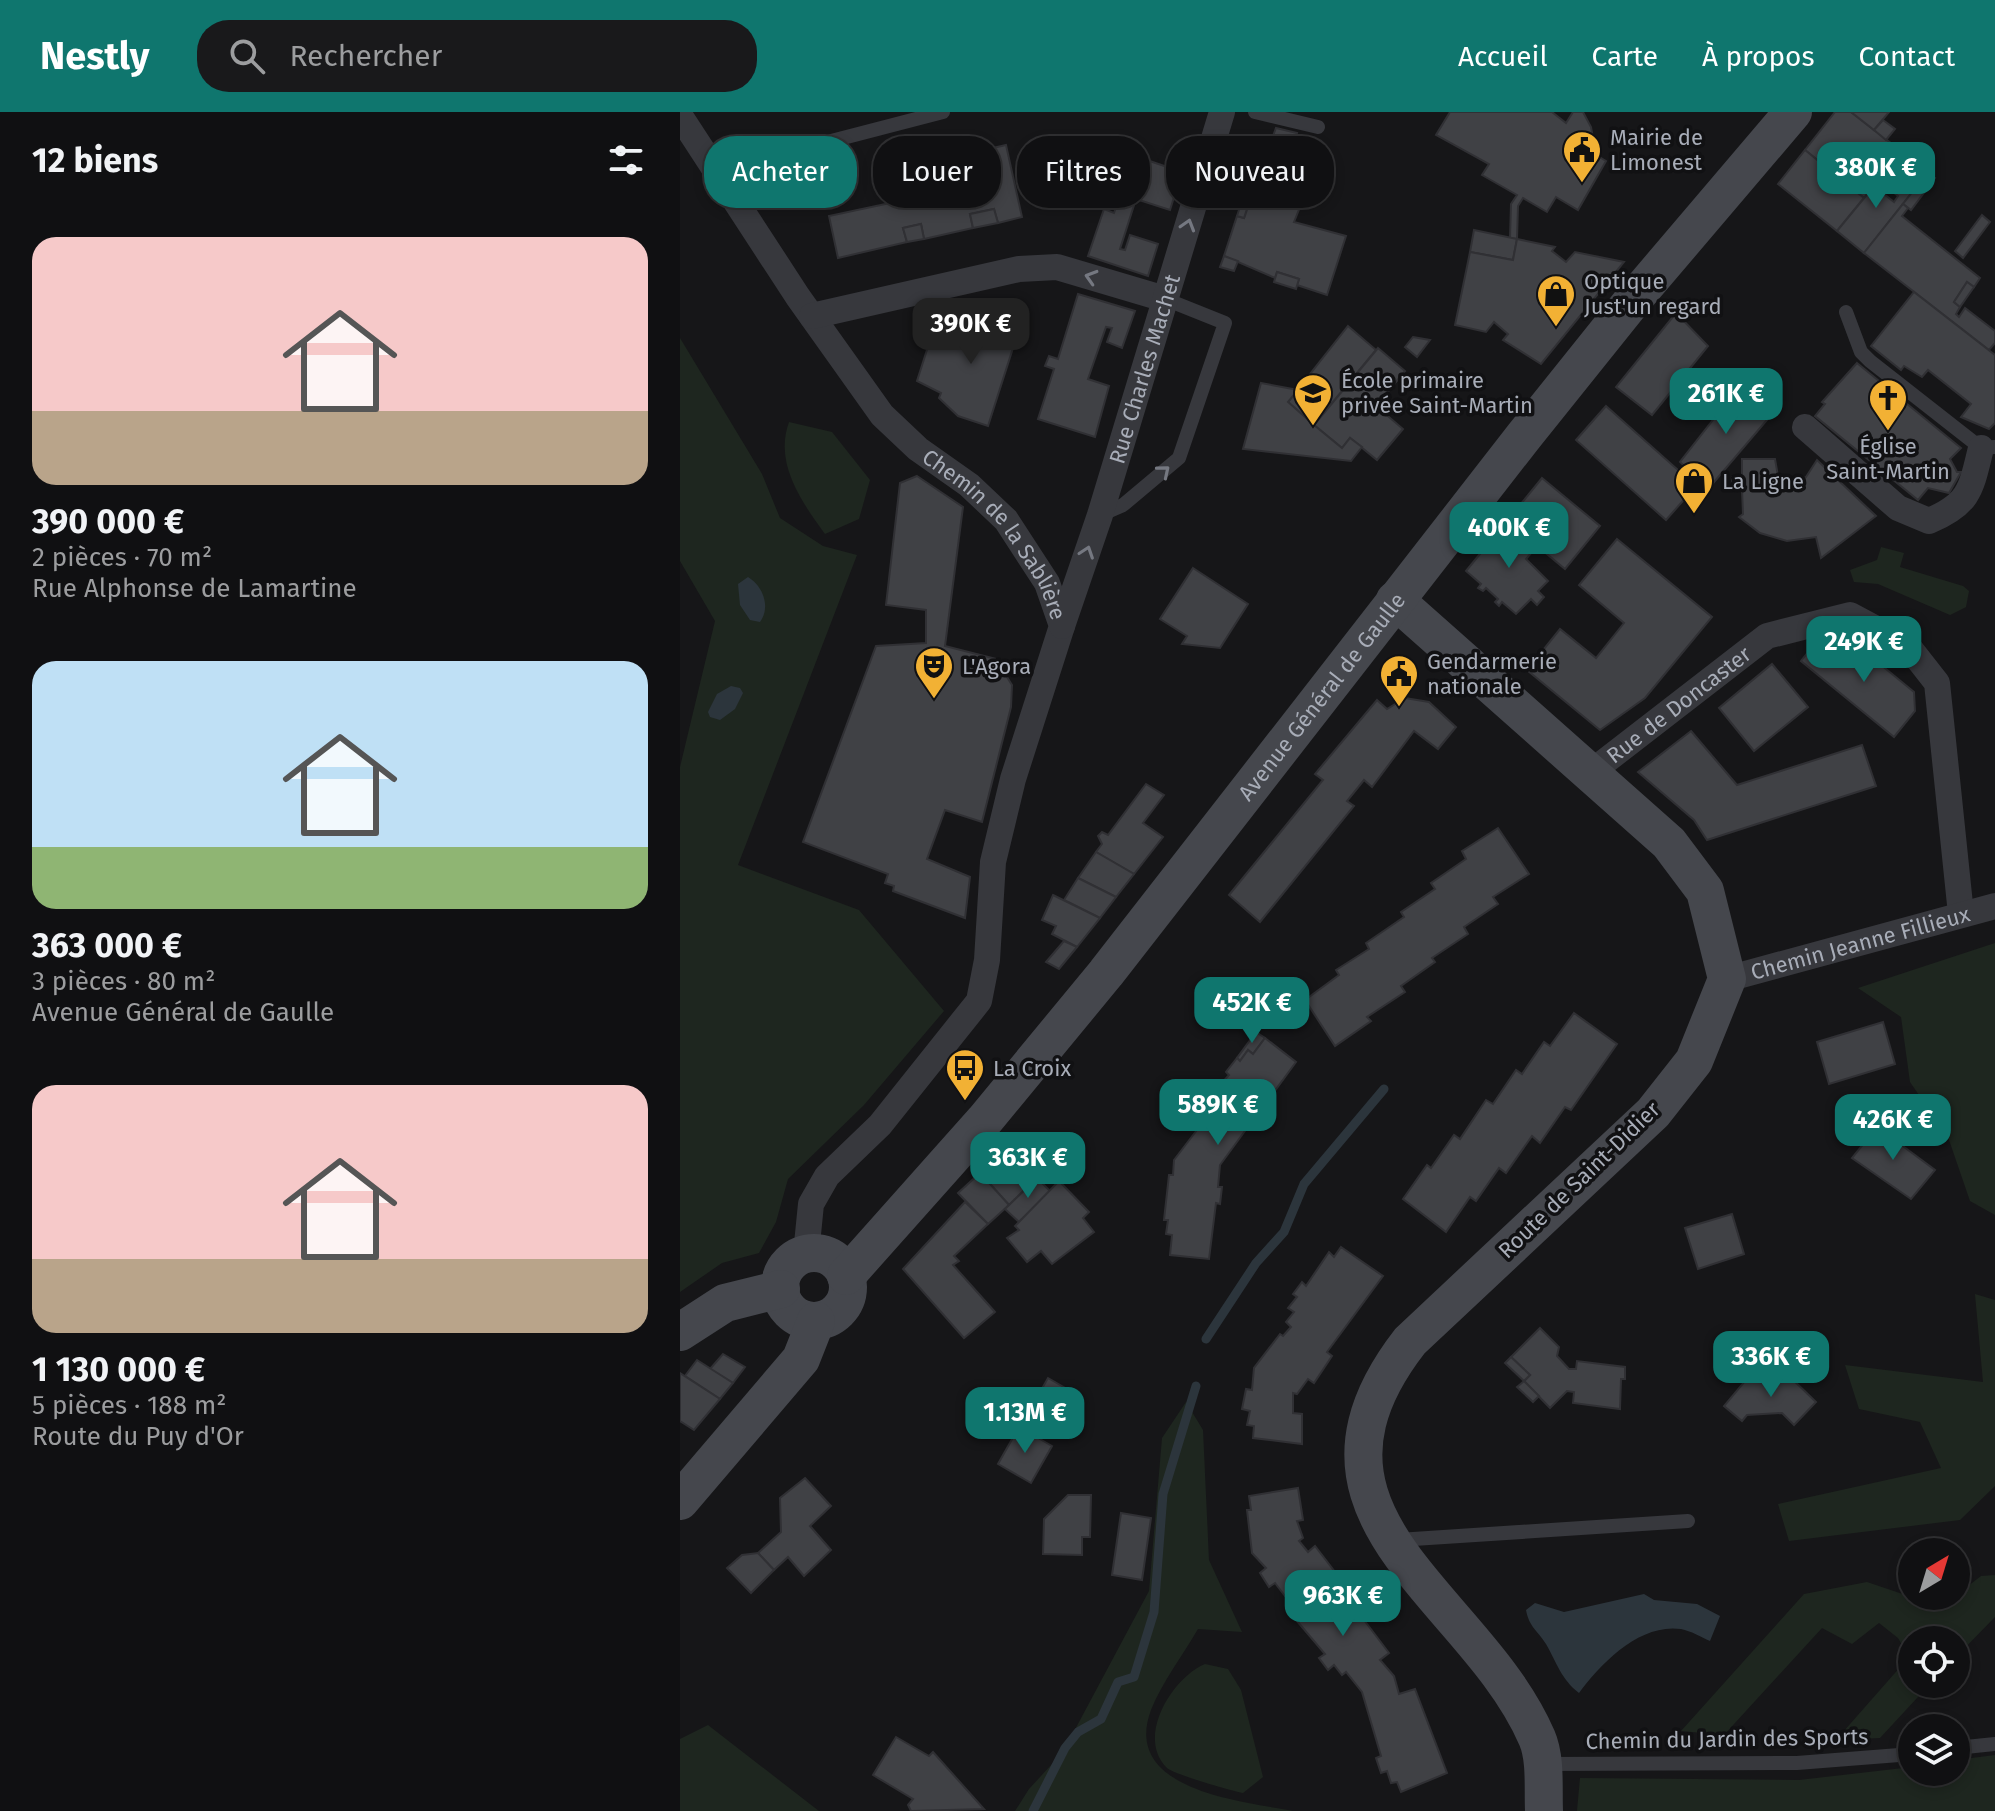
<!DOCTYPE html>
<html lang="fr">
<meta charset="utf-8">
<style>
body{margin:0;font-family:"Fira Sans",sans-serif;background:#19191b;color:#f1f3f6;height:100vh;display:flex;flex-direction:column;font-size:30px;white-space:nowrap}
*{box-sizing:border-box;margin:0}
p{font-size:26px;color:#9c9d9f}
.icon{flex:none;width:44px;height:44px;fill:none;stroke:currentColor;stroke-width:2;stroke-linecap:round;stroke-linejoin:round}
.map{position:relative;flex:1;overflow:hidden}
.sheet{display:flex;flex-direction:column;background:#101012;width:680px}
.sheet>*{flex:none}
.hud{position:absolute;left:24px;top:24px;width:760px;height:72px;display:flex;gap:16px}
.needle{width:52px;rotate:38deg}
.controls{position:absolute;left:1218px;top:1426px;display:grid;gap:16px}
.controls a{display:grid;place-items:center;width:72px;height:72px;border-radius:50%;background:#101012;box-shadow:0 4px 12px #0003,0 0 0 2px #303032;font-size:40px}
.price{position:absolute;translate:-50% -68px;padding:0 18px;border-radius:16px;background:#0f766e;color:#fff;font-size:26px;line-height:52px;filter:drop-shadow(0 2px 4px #0008)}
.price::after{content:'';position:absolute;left:50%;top:48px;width:24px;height:18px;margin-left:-12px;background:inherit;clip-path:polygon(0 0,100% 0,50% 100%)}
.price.current{background:#222;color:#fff}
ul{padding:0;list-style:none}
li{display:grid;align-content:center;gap:16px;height:424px;padding:0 32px}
li span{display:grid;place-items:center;height:248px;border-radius:24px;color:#555}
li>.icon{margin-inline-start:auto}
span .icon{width:144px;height:144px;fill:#fffc;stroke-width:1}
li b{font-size:34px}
h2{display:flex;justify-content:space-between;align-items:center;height:96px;padding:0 32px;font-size:34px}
.chip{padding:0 28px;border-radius:32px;background:#101012;box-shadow:0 4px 12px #0003,0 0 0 2px #303032;font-size:28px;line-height:72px}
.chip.current{background:#0f766e;color:#fff}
header{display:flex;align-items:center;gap:48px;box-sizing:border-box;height:112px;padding:0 40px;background:#0f766e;color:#fff}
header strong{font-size:38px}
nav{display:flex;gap:44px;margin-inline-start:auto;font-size:28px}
.search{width:560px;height:72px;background:#19191b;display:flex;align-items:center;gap:20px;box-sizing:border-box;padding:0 28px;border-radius:32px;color:#9c9d9f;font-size:30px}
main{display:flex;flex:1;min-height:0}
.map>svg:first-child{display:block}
.green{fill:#1e261f}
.water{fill:#2c353c}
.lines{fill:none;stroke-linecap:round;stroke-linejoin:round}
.stream{stroke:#2c353c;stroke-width:9}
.building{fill:#404145;stroke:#303034;stroke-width:2;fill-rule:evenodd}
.lane{stroke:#37383d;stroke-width:14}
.street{stroke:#37383d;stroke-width:26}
.secondary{stroke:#45474d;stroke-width:38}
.oneway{stroke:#757881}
.labels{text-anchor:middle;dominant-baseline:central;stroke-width:7;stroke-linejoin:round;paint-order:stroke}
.poi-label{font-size:22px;fill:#a8adb8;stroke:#111113;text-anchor:start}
.street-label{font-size:22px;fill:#a8adb8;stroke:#111113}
</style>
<header>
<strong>Nestly</strong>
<div class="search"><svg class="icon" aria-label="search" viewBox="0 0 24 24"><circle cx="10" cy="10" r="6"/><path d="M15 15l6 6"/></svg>Rechercher</div>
<nav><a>Accueil</a><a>Carte</a><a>À propos</a><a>Contact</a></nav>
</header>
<main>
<section class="sheet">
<h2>12 biens<svg class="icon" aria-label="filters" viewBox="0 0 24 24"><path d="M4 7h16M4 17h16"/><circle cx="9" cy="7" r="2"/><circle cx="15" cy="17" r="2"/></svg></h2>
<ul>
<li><span style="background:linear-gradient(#f6c9c9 70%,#b9a48a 0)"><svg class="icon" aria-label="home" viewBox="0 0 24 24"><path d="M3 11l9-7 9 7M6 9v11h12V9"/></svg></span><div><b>390 000 €</b><p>2 pièces · 70 m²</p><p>Rue Alphonse de Lamartine</p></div></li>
<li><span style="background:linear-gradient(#bfe0f5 75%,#8fb573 0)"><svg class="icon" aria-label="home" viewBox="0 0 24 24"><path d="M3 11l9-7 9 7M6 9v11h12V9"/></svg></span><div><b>363 000 €</b><p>3 pièces · 80 m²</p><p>Avenue Général de Gaulle</p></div></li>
<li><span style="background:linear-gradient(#f6c9c9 70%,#b9a48a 0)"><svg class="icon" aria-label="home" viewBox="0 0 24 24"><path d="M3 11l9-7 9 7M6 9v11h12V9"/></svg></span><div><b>1 130 000 €</b><p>5 pièces · 188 m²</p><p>Route du Puy d'Or</p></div></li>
</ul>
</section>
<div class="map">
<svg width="1315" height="1699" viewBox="0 0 1315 1699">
<rect width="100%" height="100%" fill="#161618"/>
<g class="green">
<polygon points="0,226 82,362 100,406 143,434 177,443 58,753 179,798 264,899 184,993 108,1067 96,1110 79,1141 42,1151 0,1180 0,655 35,509 0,449"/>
<path d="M109 310 152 320 190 368 179 407 145 422C121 389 94 351 109 310Z"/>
<polygon points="1201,435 1224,441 1220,455 1283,474 1289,479 1286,495 1270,503 1198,472 1174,470 1170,458 1197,448"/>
<polygon points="1315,831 1315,1103 1290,1089 1268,1025 1230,970 1221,905 1178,876"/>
<polygon points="1295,1182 1315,1188 1315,1374 1280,1408 1109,1429 1098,1392 1261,1356 1240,1310 1179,1297 1165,1253 1303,1270"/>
<path d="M506 1290 523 1318 529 1448 562 1520 518 1517C503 1543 482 1570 471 1598 441 1678 560 1689 613 1699H335L349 1677 383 1640 469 1479 482 1326Z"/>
<polygon points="1315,1463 1315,1505 1276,1545 1276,1528 1232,1528 1232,1572 1250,1572 1200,1626 1156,1628 1229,1545 1218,1526 1199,1511 1172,1532 1142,1516 1044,1623 1001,1619 1124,1482 1187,1470 1261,1495 1301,1464"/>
<path d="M525 1552 548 1557 561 1578 583 1665 563 1681C552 1679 493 1662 487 1656 455 1625 493 1565 525 1552Z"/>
<polygon points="28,1613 139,1699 0,1699 0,1627"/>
<polygon points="1315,1643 1315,1699 897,1699 900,1666 1119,1668 1232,1655 1232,1660 1276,1660 1276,1648"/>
</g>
<g class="water">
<path d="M68 465C83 474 91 495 80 510L70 508 60 493 58 472Z"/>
<polygon points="51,574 60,576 63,581 55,597 40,608 30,605 28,600 37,582"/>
<path d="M964 1482 974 1488 1017 1492 1040 1504 1030 1529C1021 1525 1011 1519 1001 1517 960 1511 921 1551 899 1581 881 1567 877 1551 866 1532 858 1519 849 1515 846 1498L855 1491 884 1500Z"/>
</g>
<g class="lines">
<g class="stream">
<polyline points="526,1227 576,1151 604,1120 624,1072 704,977"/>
<polyline points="353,1699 385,1636 398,1620 421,1607 438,1570 454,1565 474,1500 483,1382 516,1274"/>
</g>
</g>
<g class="building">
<polygon points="770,0 872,0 886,11 893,0 903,0 911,15 916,43 926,49 898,98 876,85 867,100 843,86 838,94 837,127 830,126 831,92 837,83 802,63 809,52 756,23"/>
<path d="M1155 0H1171L1221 39 1184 86 1125 38ZM1188 46 1196 52 1182 69 1175 63Z"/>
<polygon points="1171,0 1209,0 1194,18"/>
<polygon points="1203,8 1215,17 1206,28 1194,18"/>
<polygon points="596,16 617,21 609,44 637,53 614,110 666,124 647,183 617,173 619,167 597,160 595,166 544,144 557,104 564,106 572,82 565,79 574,53 581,56"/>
<polygon points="326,33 342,105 318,111 314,97 290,102 293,116 244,127 241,112 223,116 227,130 158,146 149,104 229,87 222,56 228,55 228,50 237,48 238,53"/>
<polygon points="1125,38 1184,86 1157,119 1098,72"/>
<polygon points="443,40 502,60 490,98 456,87 440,137 445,138 450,123 478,132 468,164 408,144 424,97 434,101 438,89 428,86"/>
<polygon points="1210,53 1237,74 1184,141 1157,119 1194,74 1214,90 1218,84 1198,68"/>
<polygon points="1247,61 1255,66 1231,98 1223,92"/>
<polygon points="565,79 572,82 564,106 557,104"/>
<polygon points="1223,92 1228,96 1222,104 1300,166 1294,175 1287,170 1274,190 1280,195 1276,202 1279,205 1285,196 1315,219 1315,231 1309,238 1184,141"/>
<polygon points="314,97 318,111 293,116 290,102"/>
<polygon points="1302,103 1310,110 1283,146 1275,139"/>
<polygon points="241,112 244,127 227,130 223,116"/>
<polygon points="794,118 837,127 833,148 790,140"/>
<polygon points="837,127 875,135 872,139 886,150 895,140 944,150 861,252 823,228 828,222 814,210 806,220 775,213 790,140 833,148"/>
<polygon points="544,144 558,149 554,159 540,155"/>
<polygon points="597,160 619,167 616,177 594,170"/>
<polygon points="1287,170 1294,175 1280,195 1274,190"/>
<polygon points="1234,180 1315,243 1315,311 1309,317 1281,305 1291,292 1248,258 1242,265 1224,254 1221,258 1191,234"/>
<polygon points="398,182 455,199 442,236 427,230 432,216 426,215 408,267 429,274 415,325 358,307 374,257 365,254 369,244 378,247"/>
<polygon points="312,201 341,211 308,314 278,304 259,286 261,281 237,269 253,219 278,227 285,208 299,212 303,203 310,206"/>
<polygon points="996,201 1028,234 972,303 936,275"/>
<polygon points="668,214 696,238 634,313 608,290"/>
<polygon points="733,225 750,228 737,245 725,235"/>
<polygon points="698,236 725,259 696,294 723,317 697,348 670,326 662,336 634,313"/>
<polygon points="1177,251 1281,336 1270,347 1277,360 1281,360 1269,381 1248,376 1238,388 1135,304 1145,292 1142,290"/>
<polygon points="581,271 618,278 608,290 634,313 662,336 670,326 682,335 671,349 563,337"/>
<polygon points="1062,271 1092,302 1029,376 1000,350"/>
<polygon points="926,294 1016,374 986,408 896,328"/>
<polygon points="1062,347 1095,347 1098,364 1114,371 1126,365 1137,348 1196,404 1141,446 1136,425 1107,429 1080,421 1059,405 1063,402 1062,378 1052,379 1052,365 1062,365"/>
<polygon points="237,364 283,395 265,534 324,549 322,557 332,573 331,595 302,710 265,698 247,747 290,765 285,806 213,779 214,774 205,771 208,762 123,730 196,534 246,531 246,498 206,493 220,371"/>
<polygon points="862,366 920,414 885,457 827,409"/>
<polygon points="827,409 857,434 846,447 868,469 858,479 864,485 857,493 851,487 836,502 822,490 819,494 815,490 818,487 806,476 803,479 798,476 801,472 786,459"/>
<polygon points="937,427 1032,505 965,586 920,618 847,558 880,517 916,546 944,511 899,473"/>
<polygon points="513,456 568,492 540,536 502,532 507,524 480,507"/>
<polygon points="1173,530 1234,580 1235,599 1214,625 1121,549 1129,539"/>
<polygon points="1092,552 1128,595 1074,639 1039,596"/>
<polygon points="725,586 749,590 776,615 758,637 734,619 692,675 684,668 667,689 674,694 580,810 549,783 643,668 635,662 697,588 707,597"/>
<polygon points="1011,619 1057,673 1182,633 1196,674 1027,728 1014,708 958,660"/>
<polygon points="466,672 484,683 463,711 483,725 454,762 416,740 422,732 418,724 422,720 428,723"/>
<polygon points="818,716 849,762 813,785 818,792 784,815 788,822 752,846 755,850 721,874 725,880 687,905 691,909 655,934 625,888 659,863 656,858 689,837 686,831 724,805 721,800 755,777 751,771 786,747 782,739"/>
<polygon points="416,740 454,762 436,785 398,766"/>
<polygon points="398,766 436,785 420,806 384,788"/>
<polygon points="373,783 420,806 397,835 372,822 376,814 362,808"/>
<polygon points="384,829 397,835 379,857 366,850"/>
<polygon points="894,901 937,932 891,998 885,995 860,1031 852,1024 826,1061 819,1056 796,1089 790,1085 766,1120 723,1087 747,1053 751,1056 774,1023 780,1027 806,988 813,992 836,958 842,962 864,930 870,934"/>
<polygon points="1203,910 1215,952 1149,972 1137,930"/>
<polygon points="576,920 585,926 573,942 568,938 560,949 557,946"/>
<polygon points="585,926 616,950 583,995 586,997 576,1011 573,1008 540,1053 538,1075 542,1075 540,1092 536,1091 529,1147 490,1143 492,1123 486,1122 488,1108 484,1108 489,1063 493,1063 494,1048 520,1014 515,1010 523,999 519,997 549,963 546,960 557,946 560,949 568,938 573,942"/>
<polygon points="1193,1012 1255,1058 1231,1087 1172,1046 1185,1030 1180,1026"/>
<polygon points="326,1037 357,1066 329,1093 300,1061"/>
<polygon points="300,1061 329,1093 308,1112 278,1081"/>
<polygon points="357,1066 371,1080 339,1110 325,1097"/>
<polygon points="379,1069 409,1100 403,1106 414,1120 372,1152 361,1139 347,1150 327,1126 339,1118 335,1114"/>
<polygon points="285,1090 308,1112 274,1144 279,1149 273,1153 315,1200 284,1226 223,1157"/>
<polygon points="1052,1102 1064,1142 1018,1157 1005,1116"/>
<polygon points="661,1135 703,1164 647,1240 652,1244 634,1271 628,1267 617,1282 613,1281 613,1301 622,1302 622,1332 573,1326 574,1314 567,1313 570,1299 562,1297 566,1277 572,1278 574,1256 600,1222 603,1224 611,1215 606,1210 614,1200 608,1196 617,1185 613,1182 622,1170 626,1174 649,1140 654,1145"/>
<polygon points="860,1216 879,1235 877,1244 889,1257 896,1257 897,1249 945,1255 945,1267 941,1267 940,1297 893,1291 894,1280 887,1279 870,1296 844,1269 850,1263 831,1245"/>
<polygon points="43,1242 65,1255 53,1271 30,1257"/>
<polygon points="831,1245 850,1263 844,1269 825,1251"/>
<polygon points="17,1248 53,1271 40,1287 5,1264"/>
<polygon points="0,1261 40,1287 14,1318 0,1309"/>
<polygon points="1107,1262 1136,1290 1114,1313 1102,1301 1067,1303 1062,1309 1044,1294 1070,1263 1077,1268 1101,1268"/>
<polygon points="368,1266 401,1285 380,1322 347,1303"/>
<polygon points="844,1269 859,1284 853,1290 837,1275"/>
<polygon points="339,1315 372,1334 351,1371 318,1352"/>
<polygon points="125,1366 151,1394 130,1414 151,1438 124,1464 108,1445 94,1458 78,1441 101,1420 100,1386"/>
<polygon points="618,1376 623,1408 617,1409 623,1426 619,1429 628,1440 635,1434 655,1460 650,1463 709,1541 700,1548 714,1564 719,1582 735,1577 767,1661 721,1680 717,1670 711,1671 707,1659 701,1661 696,1646 701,1644 682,1580 666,1560 662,1563 654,1553 648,1558 639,1546 645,1542 617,1509 623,1504 610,1481 605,1484 595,1471 589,1475 580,1461 586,1456 572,1441 567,1398 571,1398 569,1384"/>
<polygon points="388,1383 411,1383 410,1425 402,1425 402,1443 363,1442 364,1407"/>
<polygon points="441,1401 471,1406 462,1468 432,1463"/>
<polygon points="78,1441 94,1458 71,1481 47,1456 62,1443"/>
<polygon points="216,1625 249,1644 253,1640 304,1697 231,1699 228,1693 233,1687 193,1663"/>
</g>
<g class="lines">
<g class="lane">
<polyline points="575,0 638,15"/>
<polyline points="36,59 263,0"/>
<polyline points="1166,200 1181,240 1190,249 1301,336 1315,335"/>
<polyline points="420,403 443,393 499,346 545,211 485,187"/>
<polyline points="718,1428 1008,1409"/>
<polyline points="1276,1636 1315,1632"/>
<polyline points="865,1652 1117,1651 1232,1642"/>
</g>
<g class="street">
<path id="s1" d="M0 4 118 185 202 303 238 337 289 373 326 408 367 471 382 514 333 667 313 750 307 848 299 889 200 1013 147 1064 131 1092 126 1142"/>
<polyline points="132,204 339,157 377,155 485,187"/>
<path d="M1125 315 1218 396 1249 409C1290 392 1291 377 1301 336"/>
<path id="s2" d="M382 514 420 403 542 0"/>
<path id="s3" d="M910 661 1087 524 1170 503 1228 534 1257 571 1281 802"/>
<path id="s4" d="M1047 867 1315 794"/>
</g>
<g class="secondary">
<path d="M715 488 989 731 1025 779 1047 867 1014 949 973 1001 730 1229C593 1405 795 1482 857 1626 866 1647 863 1676 864 1699"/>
<circle cx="134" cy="1175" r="34"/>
<path id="s5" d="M166 1164 304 1009 426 861 844 324 953 188 1113 0"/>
<polyline points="0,1220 45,1191 101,1177"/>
<polyline points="0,1389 121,1247 136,1209"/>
</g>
</g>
<defs><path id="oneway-chevron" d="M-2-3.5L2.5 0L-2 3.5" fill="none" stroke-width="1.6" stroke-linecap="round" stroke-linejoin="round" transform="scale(2)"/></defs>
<g class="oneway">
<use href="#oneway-chevron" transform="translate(508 113) rotate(-73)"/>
<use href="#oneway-chevron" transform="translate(411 165) rotate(-163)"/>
<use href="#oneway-chevron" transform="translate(484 359) rotate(-40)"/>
<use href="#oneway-chevron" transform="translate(407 440) rotate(-71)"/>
</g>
<defs>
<symbol id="civic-pin" viewBox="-11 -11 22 30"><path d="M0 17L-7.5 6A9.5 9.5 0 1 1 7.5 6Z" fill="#f2b134" stroke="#111113"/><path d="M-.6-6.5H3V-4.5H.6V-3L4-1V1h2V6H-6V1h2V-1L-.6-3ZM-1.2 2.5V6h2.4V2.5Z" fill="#111"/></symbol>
<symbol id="shop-pin" viewBox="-11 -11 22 30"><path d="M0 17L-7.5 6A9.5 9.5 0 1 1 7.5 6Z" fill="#f2b134" stroke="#111113"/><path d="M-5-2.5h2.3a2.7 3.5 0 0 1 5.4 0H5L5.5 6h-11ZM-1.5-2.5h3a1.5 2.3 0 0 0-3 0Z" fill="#111"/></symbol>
<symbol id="school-pin" viewBox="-11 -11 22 30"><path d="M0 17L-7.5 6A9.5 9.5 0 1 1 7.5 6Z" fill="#f2b134" stroke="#111113"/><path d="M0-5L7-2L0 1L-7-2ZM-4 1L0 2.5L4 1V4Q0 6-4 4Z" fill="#111"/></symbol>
<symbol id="church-pin" viewBox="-11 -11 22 30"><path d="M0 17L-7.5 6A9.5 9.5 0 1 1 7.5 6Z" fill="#f2b134" stroke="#111113"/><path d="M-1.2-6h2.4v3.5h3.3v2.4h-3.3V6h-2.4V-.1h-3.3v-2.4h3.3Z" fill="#111"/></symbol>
<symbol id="theatre-pin" viewBox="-11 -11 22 30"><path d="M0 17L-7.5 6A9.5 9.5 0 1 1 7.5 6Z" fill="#f2b134" stroke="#111113"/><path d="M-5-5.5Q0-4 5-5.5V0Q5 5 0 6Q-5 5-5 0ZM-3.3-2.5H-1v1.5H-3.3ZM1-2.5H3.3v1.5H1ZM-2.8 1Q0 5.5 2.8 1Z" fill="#111"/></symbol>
<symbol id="bus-pin" viewBox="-11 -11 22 30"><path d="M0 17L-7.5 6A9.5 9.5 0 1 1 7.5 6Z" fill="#f2b134" stroke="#111113"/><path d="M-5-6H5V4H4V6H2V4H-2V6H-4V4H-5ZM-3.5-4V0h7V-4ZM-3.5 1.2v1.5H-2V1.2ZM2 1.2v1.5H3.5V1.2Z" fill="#111"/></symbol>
</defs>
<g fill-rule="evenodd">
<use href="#civic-pin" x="880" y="16" width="44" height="60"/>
<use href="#shop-pin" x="854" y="160" width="44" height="60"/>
<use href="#school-pin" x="611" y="259" width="44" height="60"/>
<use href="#church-pin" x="1186" y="264" width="44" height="60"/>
<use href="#shop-pin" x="992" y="347" width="44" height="60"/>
<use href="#theatre-pin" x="232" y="532" width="44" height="60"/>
<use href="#civic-pin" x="697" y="540" width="44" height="60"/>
<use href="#bus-pin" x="263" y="934" width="44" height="60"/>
</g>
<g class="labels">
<g class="poi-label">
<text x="930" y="25">Mairie de<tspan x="930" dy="25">Limonest</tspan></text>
<text x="904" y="169">Optique<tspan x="904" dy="25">Just'un regard</tspan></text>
<text x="661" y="268">École primaire<tspan x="661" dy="25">privée Saint-Martin</tspan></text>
<text x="1208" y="334" text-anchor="middle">Église<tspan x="1208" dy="25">Saint-Martin</tspan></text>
<text x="1042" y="369">La Ligne</text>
<text x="747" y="549">Gendarmerie<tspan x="747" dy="25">nationale</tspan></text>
<text x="282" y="554">L'Agora</text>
<text x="313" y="956">La Croix</text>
</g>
<g class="street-label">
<text stroke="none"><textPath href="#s2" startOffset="270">Rue Charles Machet</textPath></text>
<text stroke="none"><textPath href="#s1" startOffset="528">Chemin de la Sablière</textPath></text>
<text stroke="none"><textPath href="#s5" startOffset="750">Avenue Général de Gaulle</textPath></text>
<text stroke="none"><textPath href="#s3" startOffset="112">Rue de Doncaster</textPath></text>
<text stroke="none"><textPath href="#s4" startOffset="138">Chemin Jeanne Fillieux</textPath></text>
<text transform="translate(899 1068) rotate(-44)">Route de Saint-Didier</text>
<text transform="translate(1047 1627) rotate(-1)">Chemin du Jardin des Sports</text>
</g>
</g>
</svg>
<div class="controls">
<a><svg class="needle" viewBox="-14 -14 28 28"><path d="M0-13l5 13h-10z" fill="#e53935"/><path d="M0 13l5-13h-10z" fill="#9c9d9f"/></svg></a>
<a><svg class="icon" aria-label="locate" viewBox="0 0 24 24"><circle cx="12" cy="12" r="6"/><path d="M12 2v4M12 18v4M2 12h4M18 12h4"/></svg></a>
<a><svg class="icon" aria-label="layers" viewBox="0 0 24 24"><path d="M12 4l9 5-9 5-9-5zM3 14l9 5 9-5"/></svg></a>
</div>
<b class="price" style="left:1196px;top:98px">380K €</b>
<b class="price current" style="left:291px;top:254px">390K €</b>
<b class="price" style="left:1046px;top:324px">261K €</b>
<b class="price" style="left:829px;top:458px">400K €</b>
<b class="price" style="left:1184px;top:572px">249K €</b>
<b class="price" style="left:572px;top:933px">452K €</b>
<b class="price" style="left:538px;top:1035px">589K €</b>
<b class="price" style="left:1213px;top:1050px">426K €</b>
<b class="price" style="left:348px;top:1088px">363K €</b>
<b class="price" style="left:1091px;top:1287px">336K €</b>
<b class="price" style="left:345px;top:1343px">1.13M €</b>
<b class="price" style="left:663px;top:1526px">963K €</b>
<div class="hud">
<a class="chip current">Acheter</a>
<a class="chip">Louer</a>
<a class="chip">Filtres</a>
<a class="chip">Nouveau</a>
</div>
</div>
</main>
